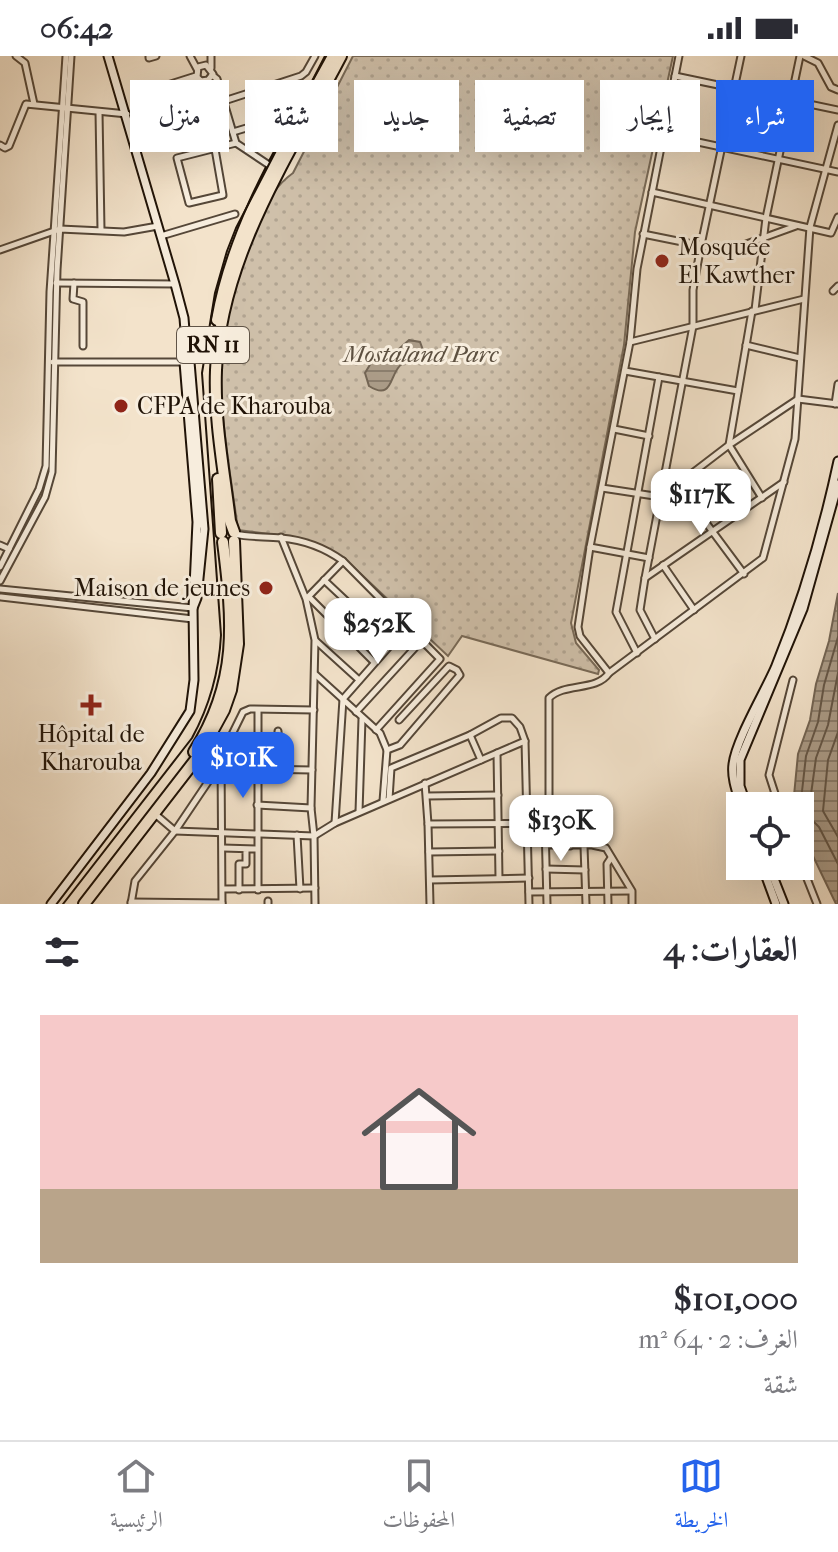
<!DOCTYPE html>
<html lang="ar">
<meta charset="utf-8">
<style>
body{margin:0;font-family:"IM FELL French Canon",Amiri,serif;background:#f2f2f3;color:#2b2b33;direction:rtl;height:100vh;display:flex;flex-direction:column;font-size:30px;white-space:nowrap}
*{box-sizing:border-box;margin:0}
p{font-size:26px;color:#7c7c81}
.icon{flex:none;width:44px;height:44px;fill:none;stroke:currentColor;stroke-width:2;stroke-linecap:round;stroke-linejoin:round}
.map{position:relative;height:848px;overflow:hidden;direction:ltr}
.panel{display:flex;flex-direction:column;background:#fff;flex:1}
.panel>*{flex:none}
.guide{position:absolute;left:24px;top:24px;width:790px;height:72px;direction:rtl;display:flex;gap:16px}
.tools{position:absolute;left:726px;top:736px;display:grid;gap:16px}
.tools a{display:grid;place-items:center;width:88px;height:88px;border-radius:0px;background:#fff;box-shadow:0 8px 32px #0002;font-size:40px}
.price{position:absolute;translate:-50% -68px;padding:0 18px;border-radius:16px;background:#fff;color:#222;font-size:26px;line-height:52px;filter:drop-shadow(0 2px 4px #0008)}
.price::after{content:'';position:absolute;left:50%;top:48px;width:24px;height:18px;margin-left:-12px;background:inherit;clip-path:polygon(0 0,100% 0,50% 100%)}
.price.active{background:#2563eb;color:#fff}
ul{padding:0;list-style:none}
li{display:grid;align-content:center;gap:16px;height:424px;padding:0 40px}
li+li{border-top:2px solid #e1e1e2}
li span{display:grid;place-items:center;height:248px;border-radius:0px;color:#555}
li>.icon{margin-inline-start:auto}
span .icon{width:144px;height:144px;fill:#fffc;stroke-width:1}
li b{font-size:34px}
h2{display:flex;justify-content:space-between;align-items:center;height:96px;padding:0 40px;font-size:34px}
.tag{padding:0 28px;border-radius:0px;background:#fff;box-shadow:0 8px 32px #0002;font-size:28px;line-height:72px}
.tag.active{background:#2563eb;color:#fff}
.status{display:flex;justify-content:space-between;align-items:center;height:56px;padding:0 40px;background:#fff;direction:ltr}
.status svg{height:22px;fill:currentColor}
.tab-bar{display:flex;justify-content:space-around;align-items:center;height:112px;border-top:2px solid #e1e1e2;background:#fff;font-size:22px;color:#7c7c81}
.tab-bar a{display:grid;justify-items:center;gap:4px}
.tab-bar .active{color:#2563eb}
.map>svg:first-child{display:block}
.park{fill:url(#park-dots);stroke:#786a58;stroke-width:2}
.water{fill:url(#water-rules);stroke:#736554;stroke-width:2}
.lines{fill:none;stroke-linecap:round;stroke-linejoin:round}
.shore{stroke:#665848;stroke-width:2}
.street-casing{stroke:#554738;stroke-width:9}
.secondary-casing{stroke:#201307;stroke-width:11}
.highway-casing{stroke:#201307;stroke-width:14}
.street{stroke:#f7eddd;stroke-width:5}
.secondary{stroke:#f7eddd;stroke-width:7}
.highway{stroke:#f3e3cb;stroke-width:10}
.tram{stroke:#201307;stroke-width:2}
.poi-dot{fill:#8f2418;stroke:#f7eddd;stroke-width:3}
.labels{text-anchor:middle;dominant-baseline:central;stroke-width:6;stroke-linejoin:round;paint-order:stroke}
.shield{fill:#f7eddd;stroke:#605447;stroke-width:2}
.shield-label{font-size:22px;font-weight:bold;fill:#201307}
.poi-label{font-size:24px;fill:#201307;stroke:#f7eddd;text-anchor:start}
.park-label{font-size:24px;font-style:italic;fill:#5d5040;stroke:#f7eddd}
</style>
<div class="status"><b>06:42</b><svg viewBox="0 0 49 12"><path d="M0 12V9h3v3zM5 12V6h3v6zM10 12V3h3v9zM15 12V0h3v12zM26 1h20v11H26zM47 4h2v5h-2z"/></svg></div>
<div class="map">
<svg width="838" height="848" viewBox="0 0 838 848">
<defs>
<pattern id="park-dots" width="8" height="8" patternUnits="userSpaceOnUse" patternTransform="scale(2)"><rect width="8" height="8" fill="#cfc0aa"/><path d="M2 2h.1M6 6h.1" fill="none" stroke="#b1a491" stroke-width="1.8" stroke-linecap="round"/></pattern>
<pattern id="water-rules" width="6" height="5" patternUnits="userSpaceOnUse" patternTransform="scale(2)"><rect width="6" height="5" fill="#ab9c88"/><path d="M0 2.5h6" fill="none" stroke="#8b7e6d"/></pattern>
</defs>
<rect width="100%" height="100%" fill="#f3e3cb"/>
<filter id="stains"><feTurbulence type="fractalNoise" baseFrequency=".0025" numOctaves="4"/><feColorMatrix values="0 0 0 0 .2 0 0 0 0 .09 0 0 0 0 .02 0 0 0 .5 -.17"/></filter>
<radialGradient id="worn" r=".72"><stop offset=".6" stop-color="#630" stop-opacity="0"/><stop offset="1" stop-color="#630" stop-opacity=".3"/></radialGradient>
<path class="park" d="M353 0H673L635 176 624 289 571 567 576 587 599 614 598 618 462 580 448 600 344 502 300 482 238 474C232 428 223 380 221 333 218 278 234 222 257 172 268 148 271 133 293 117Z"/>
<g class="water">
<path d="M409 284 420 286 423 294 422 300C415 304 409 304 402 308 389 316 394 346 369 330L365 317 371 307 392 299Z"/>
<polygon points="838,537 838,848 836,848 800,773 800,750 793,750 798,698 810,664 816,628 829,585"/>
</g>
<g class="lines">
<g class="shore">
<polyline points="838,617 828,669 816,702 808,760 819,771 838,808"/>
<polyline points="838,676 828,704 823,755 838,781"/>
<polyline points="800,753 806,700 818,666 824,629 838,581"/>
</g>
<defs>
<g id="street">
<polyline points="16,0 25,7 34,48"/>
<polyline points="149,0 149,2 156,0"/>
<polyline points="190,0 197,13"/>
<polyline points="679,0 637,213 630,286 590,491 578,571 580,580 609,617 763,502 795,383 810,171 838,69"/>
<polyline points="804,0 818,7 831,31 838,34"/>
<polyline points="211,12 211,0"/>
<polyline points="212,19 217,23 236,87 272,111"/>
<polyline points="196,20 158,32 174,84 206,74 193,26 197,21 198,11 206,9 213,18 208,24 201,25 197,21"/>
<polyline points="675,20 838,54"/>
<polyline points="224,45 301,20 306,16 315,0"/>
<polyline points="99,56 101,174"/>
<polyline points="233,76 263,67 255,34"/>
<polyline points="665,79 838,116"/>
<polyline points="0,89 5,92 9,90 26,48 127,58"/>
<polyline points="215,93 223,139 189,147 177,102 236,87"/>
<polyline points="652,136 831,177 838,161"/>
<polyline points="643,178 727,195 796,170"/>
<polyline points="161,180 235,158"/>
<polyline points="0,194 60,173 124,176 158,170"/>
<polyline points="56,227 175,228"/>
<polyline points="74,227 73,243 83,246 83,290"/>
<polyline points="833,235 838,230"/>
<polyline points="755,254 766,162 800,0"/>
<polyline points="752,255 729,389 762,442"/>
<polyline points="630,286 804,243"/>
<polyline points="746,289 800,302"/>
<polyline points="53,306 184,306"/>
<polyline points="625,315 738,335"/>
<polyline points="835,348 838,328"/>
<polyline points="614,373 649,380"/>
<polyline points="678,429 744,518"/>
<polyline points="602,432 661,441 729,389 798,343 838,348"/>
<path d="M235 478C251 482 266 480 281 482 304 484 325 492 343 505L440 603 376 674"/>
<polyline points="281,481 306,543 315,584 311,752 314,780 315,848"/>
<polyline points="0,489 9,493"/>
<polyline points="590,491 649,502"/>
<polyline points="663,509 694,554"/>
<polyline points="0,511 39,433 46,410 50,236 66,0"/>
<polyline points="645,522 784,426"/>
<polyline points="324,524 391,587"/>
<polyline points="0,525 45,441 52,416 57,214 71,0"/>
<polyline points="0,533 193,552"/>
<polyline points="1,541 193,563"/>
<polyline points="309,541 374,606"/>
<polyline points="307,542 343,505"/>
<polyline points="655,583 640,554 645,522 693,270 693,234 701,189 741,0"/>
<polyline points="316,585 359,624"/>
<polyline points="637,597 616,556 659,321"/>
<polyline points="316,619 380,677 387,694 383,745"/>
<polyline points="258,654 258,834"/>
<polyline points="356,656 422,584"/>
<polyline points="278,675 280,713"/>
<polyline points="470,679 501,662 512,662 520,671 525,685"/>
<polyline points="387,694 400,689 460,619 457,614 449,610 399,664"/>
<polyline points="497,697 499,822"/>
<polyline points="221,702 222,848"/>
<polyline points="257,713 312,714"/>
<polyline points="425,727 428,768 430,848"/>
<polyline points="427,740 498,739"/>
<polyline points="389,743 391,712 470,679 481,704"/>
<polyline points="257,749 311,752"/>
<polyline points="779,750 769,719 793,624"/>
<polyline points="359,756 362,663"/>
<polyline points="155,758 175,775 314,780 335,767 525,685 529,848"/>
<polyline points="335,767 343,643 408,569"/>
<polyline points="545,767 547,848"/>
<path d="M549 767V642C565 626 596 636 609 617"/>
<polyline points="428,768 565,767 570,771 570,790"/>
<polyline points="297,779 300,833"/>
<polyline points="546,789 592,789 606,792 632,835 632,848"/>
<polyline points="584,790 586,848"/>
<polyline points="223,792 257,793 246,793 246,808 239,808 239,834"/>
<polyline points="429,796 499,795"/>
<polyline points="800,805 817,848"/>
<polyline points="546,813 585,814"/>
<polyline points="430,824 529,822"/>
<polyline points="223,833 315,832"/>
<polyline points="529,836 631,835"/>
<polyline points="131,846 222,847"/>
<polyline points="131,848 135,825 175,775 210,723 243,656 250,653 314,654"/>
<polyline points="268,848 268,845"/>
<polyline points="608,848 607,808 611,802"/>
</g>
<g id="secondary">
<polyline points="108,0 175,228 184,262 186,287"/>
<polygon points="187,290 190,306 204,473 197,542 193,552 197,466 184,306"/>
<path d="M741 750C737 737 731 722 733 708 736 684 764 637 775 612 802 546 823 475 838 405"/>
<polyline points="747,750 740,730 740,704 803,553 838,428"/>
<polyline points="762,810 776,848"/>
<polyline points="769,810 784,848"/>
<polyline points="51,848 151,717 190,655 194,624 193,552"/>
</g>
<g id="highway">
<path d="M217 264C234 168 287 85 333 0"/>
<polyline points="186,286 213,287"/>
<polyline points="218,423 221,477"/>
<path d="M234 476 230 465C224 415 214 364 216 314 221 199 290 98 341 0"/>
<path d="M194 696C239 625 233 566 223 486"/>
<polyline points="84,848 200,698 224,654 231,634 238,588 234,485"/>
</g>
</defs>
<use href="#street" class="street-casing"/>
<use href="#secondary" class="secondary-casing"/>
<use href="#highway" class="highway-casing"/>
<use href="#street" class="street"/>
<use href="#secondary" class="secondary"/>
<use href="#highway" class="highway"/>
<path class="tram" d="M63 848 192 682C210 649 219 617 221 579L202 317 215 237 227 195 236 172 325 0"/>
</g>
<g class="poi-dot">
<circle cx="662" cy="205" r="8"/>
<circle cx="121" cy="350" r="8"/>
<circle cx="266" cy="532" r="8"/>
<path d="M87 637h8v8h8v8h-8v8h-8v-8h-8v-8h8z"/>
</g>
<g class="labels">
<rect class="shield" x="177" y="271" width="72" height="36" rx="6"/>
<g class="shield-label">
<text x="213" y="289">RN 11</text>
</g>
<g class="poi-label">
<text x="678" y="191">Mosquée<tspan x="678" dy="28">El Kawther</tspan></text>
<text x="137" y="350">CFPA de Kharouba</text>
<text x="250" y="532" text-anchor="end">Maison de jeunes</text>
<text x="91" y="678" text-anchor="middle">Hôpital de<tspan x="91" dy="28">Kharouba</tspan></text>
</g>
<g class="park-label">
<text x="421" y="298">Mostaland Parc</text>
</g>
</g>
<rect width="100%" height="100%" filter="url(#stains)"/>
<rect width="100%" height="100%" fill="url(#worn)"/>
</svg>
<div class="tools">
<a><svg class="icon" aria-label="locate" viewBox="0 0 24 24"><circle cx="12" cy="12" r="6"/><path d="M12 2v4M12 18v4M2 12h4M18 12h4"/></svg></a>
</div>
<b class="price" style="left:701px;top:481px">$117K</b>
<b class="price" style="left:378px;top:610px">$252K</b>
<b class="price active" style="left:243px;top:744px">$101K</b>
<b class="price" style="left:561px;top:807px">$130K</b>
<div class="guide">
<a class="tag active">شراء</a>
<a class="tag">إيجار</a>
<a class="tag">تصفية</a>
<a class="tag">جديد</a>
<a class="tag">شقة</a>
<a class="tag">منزل</a>
</div>
</div>
<section class="panel">
<h2>العقارات: 4<svg class="icon" aria-label="filters" viewBox="0 0 24 24"><path d="M4 7h16M4 17h16"/><circle cx="9" cy="7" r="2"/><circle cx="15" cy="17" r="2"/></svg></h2>
<ul>
<li><span style="background:linear-gradient(#f6c9c9 70%,#b9a48a 0)"><svg class="icon" aria-label="home" viewBox="0 0 24 24"><path d="M3 11l9-7 9 7M6 9v11h12V9"/></svg></span><div><b>$101,000</b><p>الغرف: 2 · 64 m²</p><p>شقة</p></div></li>
</ul>
</section>
<nav class="tab-bar">
<a class="active"><svg class="icon" aria-label="map" viewBox="0 0 24 24"><path d="M3 6l6-2 6 2 6-2v14l-6 2-6-2-6 2zM9 4v14M15 6v14"/></svg>الخريطة</a>
<a><svg class="icon" aria-label="saved" viewBox="0 0 24 24"><path d="M7 4h10v16l-5-4-5 4z"/></svg>المحفوظات</a>
<a><svg class="icon" aria-label="home" viewBox="0 0 24 24"><path d="M3 11l9-7 9 7M6 9v11h12V9"/></svg>الرئيسية</a>
</nav>
